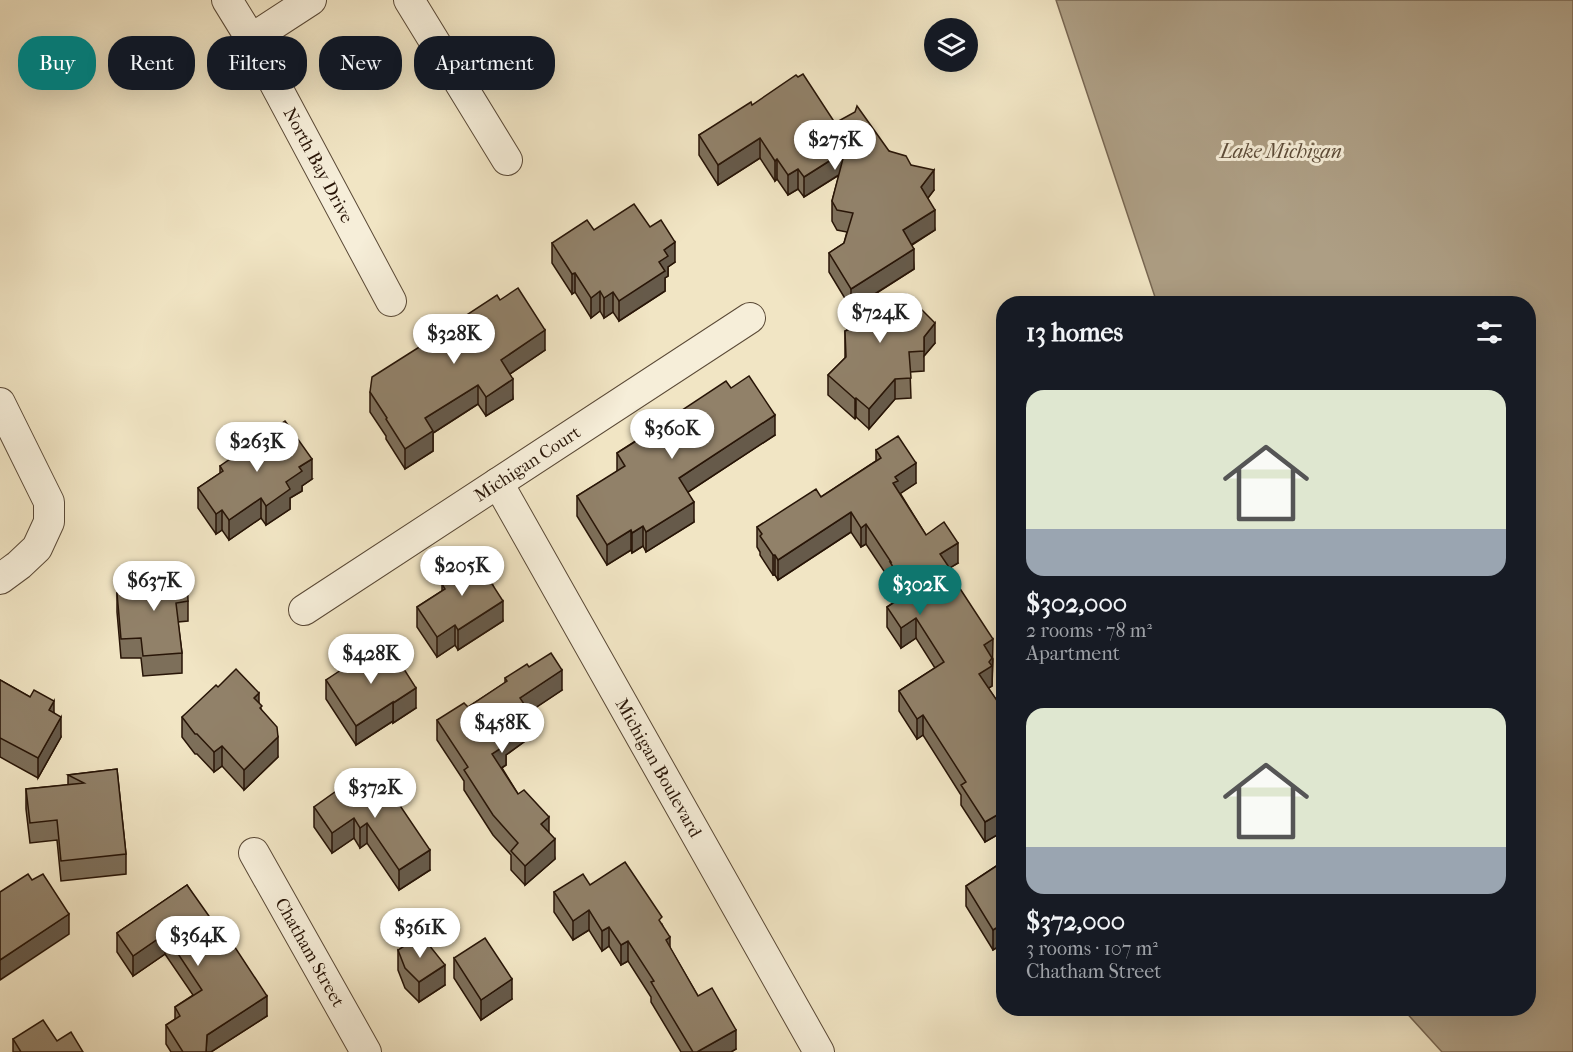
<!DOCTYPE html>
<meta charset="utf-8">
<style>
body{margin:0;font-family:"IM FELL French Canon",serif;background:#242831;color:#f1f3f6;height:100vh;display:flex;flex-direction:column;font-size:22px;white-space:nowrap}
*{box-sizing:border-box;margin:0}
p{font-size:20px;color:#9ea1a6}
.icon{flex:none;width:33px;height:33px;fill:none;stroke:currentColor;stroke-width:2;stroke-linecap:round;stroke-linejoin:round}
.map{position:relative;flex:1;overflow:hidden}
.sheet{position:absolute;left:996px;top:296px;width:540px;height:720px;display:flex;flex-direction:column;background:#171b24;border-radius:24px;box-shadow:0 6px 24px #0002}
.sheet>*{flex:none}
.hud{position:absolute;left:18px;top:36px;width:570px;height:54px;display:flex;gap:12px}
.controls{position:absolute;left:924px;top:18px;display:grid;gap:12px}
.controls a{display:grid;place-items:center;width:54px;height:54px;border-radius:50%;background:#171b24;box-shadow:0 6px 24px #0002;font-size:30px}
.price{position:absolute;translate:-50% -51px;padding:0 14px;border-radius:21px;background:#fff;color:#222;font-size:20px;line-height:39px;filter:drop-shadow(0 2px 3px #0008)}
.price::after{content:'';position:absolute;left:50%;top:36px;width:18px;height:14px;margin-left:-9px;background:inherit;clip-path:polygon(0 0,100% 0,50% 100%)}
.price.current{background:#0f766e;color:#fff}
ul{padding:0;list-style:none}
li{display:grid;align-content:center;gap:12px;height:318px;padding:0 30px}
li span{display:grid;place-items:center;height:186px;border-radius:18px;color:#555}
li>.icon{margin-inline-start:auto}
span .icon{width:108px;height:108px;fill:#fffc;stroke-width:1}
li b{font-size:26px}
h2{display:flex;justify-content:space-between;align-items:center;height:72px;padding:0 30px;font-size:26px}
.chip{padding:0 21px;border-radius:24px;background:#171b24;box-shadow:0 6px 24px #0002;font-size:21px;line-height:54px}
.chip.current{background:#0f766e;color:#fff}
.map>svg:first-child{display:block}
.water{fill:#ad9e84;stroke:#786752;stroke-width:1.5}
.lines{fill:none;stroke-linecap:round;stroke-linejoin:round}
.minor-casing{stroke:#5a4936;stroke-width:32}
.minor{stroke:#f6eed9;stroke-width:30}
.wall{fill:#7d6f5a;stroke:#281507;stroke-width:1.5}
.shaded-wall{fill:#665a4a;stroke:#281507;stroke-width:1.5}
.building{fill:#918169;stroke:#281507;stroke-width:1.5}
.labels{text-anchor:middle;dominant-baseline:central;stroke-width:6;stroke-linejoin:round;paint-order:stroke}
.street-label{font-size:18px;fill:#281507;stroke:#f6eed9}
.water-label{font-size:20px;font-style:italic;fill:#5d4c39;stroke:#f6eed9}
</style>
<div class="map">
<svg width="1573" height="1052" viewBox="0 0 1573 1052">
<rect width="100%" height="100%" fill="#f1e5c4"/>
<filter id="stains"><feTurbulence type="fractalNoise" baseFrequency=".00333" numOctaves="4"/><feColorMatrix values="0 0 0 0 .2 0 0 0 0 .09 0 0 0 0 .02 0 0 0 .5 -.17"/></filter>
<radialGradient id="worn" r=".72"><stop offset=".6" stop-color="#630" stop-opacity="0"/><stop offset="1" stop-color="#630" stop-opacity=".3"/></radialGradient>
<polygon class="water" points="1056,0 1573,0 1573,1052 1442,1052 1402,1008 1528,1008 1528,303 1157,303"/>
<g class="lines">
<defs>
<g id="minor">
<path id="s1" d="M227 0 251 39 391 301"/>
<polyline points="409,0 507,160"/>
<polyline points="251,39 311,0"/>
<polyline points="0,403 49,502 49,522 37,548 19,565 0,579"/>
<path id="s2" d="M498 483 819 1052"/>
<path id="s3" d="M304 610 750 318"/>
<path id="s4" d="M254 853 366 1052"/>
</g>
</defs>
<use href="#minor" class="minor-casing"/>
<use href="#minor" class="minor"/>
</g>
<g class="wall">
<polygon points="752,105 835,123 889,151 911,165 934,190 928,198 935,230 912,245 914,269 872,296 935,343 924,356 924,371 910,372 911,398 895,399 869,429 856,417 855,419 828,395 828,375 845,358 845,331 847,330 847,315 849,315 849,305 829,272 829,253 844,243 847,232 837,230 832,221 832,201 839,175 804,197 798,189 788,195 777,179 775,181 760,158 718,185 699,155 699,135"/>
<polygon points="650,227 675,262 668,267 668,276 665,278 665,291 619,321 613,312 604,318 600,311 591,318 575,292 572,294 552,263 552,243"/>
<polygon points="500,300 545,350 510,374 513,399 486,416 478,404 433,433 433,451 405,469 386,439 386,436 370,412 370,392 442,333 442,331"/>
<polygon points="731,388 775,435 688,492 694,522 646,552 643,546 632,553 631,550 607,565 577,516 577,496 617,472 617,453 670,419 670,418"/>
<polygon points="876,450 916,483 900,493 926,535 958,563 949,568 993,659 992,686 988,688 1004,711 1004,831 985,842 961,805 961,795 923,735 917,739 899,711 899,691 935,668 916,638 901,648 887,627 887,607 900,598 890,582 890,580 866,544 861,547 851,532 778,580 775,575 773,575 760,555 760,552 757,547 757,527 821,497 876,461"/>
<polygon points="220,466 312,479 302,486 302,491 290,498 290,509 266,525 261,518 229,540 222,530 216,534 198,508 198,488 220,473"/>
<polygon points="449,567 493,585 503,621 458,650 455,645 437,657 417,627 417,607 442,591 442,584 449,580"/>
<polygon points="130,576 188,601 188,621 178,622 182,653 182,673 143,676 141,658 121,658 117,612 117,593 130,591"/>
<polygon points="356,666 416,708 393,723 393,721 356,745 326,699 326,680"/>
<polygon points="529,667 562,690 529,712 532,736 506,755 506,765 502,768 518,794 549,833 555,859 525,885 511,870 511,855 493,835 464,790 464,781 437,740 437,720 468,707 505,683 505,678"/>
<polygon points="0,680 30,697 54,713 61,737 38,778 0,757"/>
<polygon points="218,687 259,703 278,757 244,790 222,766 214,772 197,754 195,754 182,737 182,717"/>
<polygon points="117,769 126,854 126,874 61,881 57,840 30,843 26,809 26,789 68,785 68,775"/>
<polygon points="351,791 430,870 399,890 367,843 360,848 354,838 332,853 314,827 314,807"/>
<polygon points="1004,861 1004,949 1001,945 993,950 966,906 966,886"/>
<polygon points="187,885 267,1016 211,1052 171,1052 166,1044 166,1025 175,1019 175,1007 193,995 165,954 133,976 117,952 117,933"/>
<polygon points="590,885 662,924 670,948 698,996 736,1049 731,1052 681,1052 651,1002 651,997 628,961 621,965 609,946 602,951 589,930 573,940 554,912 554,892"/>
<polygon points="398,950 445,985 419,1002 405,988 398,970"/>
<polygon points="454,958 512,999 481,1020 454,978"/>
<polygon points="13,1039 57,1041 83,1052 13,1052"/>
</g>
<g class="shaded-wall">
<polygon points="760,138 760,158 718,185 718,165"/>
<polygon points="845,151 845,171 804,197 804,177"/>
<polygon points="777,159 777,179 775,181 775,161"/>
<polygon points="798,169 798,189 788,195 788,175"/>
<polygon points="934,170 934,190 921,207 921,187"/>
<polygon points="935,210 935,230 903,250 903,230"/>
<polygon points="675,242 675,262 668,267 668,276 665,278 665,291 619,321 619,301 659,262 664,250"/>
<polygon points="914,249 914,269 851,309 851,289"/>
<polygon points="575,273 575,292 572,294 572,274"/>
<polygon points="600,291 600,311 591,318 591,298"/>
<polygon points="613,292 613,312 604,318 604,298"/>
<polygon points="935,323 935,343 924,356 924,337"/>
<polygon points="545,330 545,350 501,380 501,360"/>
<polygon points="513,379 513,399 486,416 486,397"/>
<polygon points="895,379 895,399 869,429 869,409"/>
<polygon points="478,385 478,404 433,433 433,451 405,469 405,449 425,418"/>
<polygon points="856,398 856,417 855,419 855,399"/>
<polygon points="775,415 775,435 679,498 679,478"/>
<polygon points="312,459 312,479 302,486 302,491 290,498 290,509 266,525 266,506 286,482 299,467"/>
<polygon points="916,463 916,483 898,495 893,483 895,477"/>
<polygon points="261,498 261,518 229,540 229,520"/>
<polygon points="694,502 694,522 646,552 646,532"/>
<polygon points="222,510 222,530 216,534 216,514"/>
<polygon points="851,512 851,532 778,580 778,560"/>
<polygon points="866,524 866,544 861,547 861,528"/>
<polygon points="643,526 643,546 632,553 632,533"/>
<polygon points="631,530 631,550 607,565 607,545"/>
<polygon points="958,543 958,563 940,574 940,554"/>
<rect x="773" y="555" width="2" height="20"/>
<polygon points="503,601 503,621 458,650 458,630"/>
<polygon points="916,618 916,638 901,648 901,628"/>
<polygon points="455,625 455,645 437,657 437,637"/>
<polygon points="993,639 992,686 979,694 979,674 984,645"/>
<polygon points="562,670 562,690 520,718 520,698"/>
<polygon points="416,688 416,708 393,723 393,703"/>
<polygon points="259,693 259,713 254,698"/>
<polygon points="54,701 54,721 49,710"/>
<polygon points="393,702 393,721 356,745 356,726"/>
<polygon points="923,715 923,735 917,739 917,719"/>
<polygon points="532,716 532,736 506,755 506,765 492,774 492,754 502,739"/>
<polygon points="61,717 61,737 38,778 38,758"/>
<polygon points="278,737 278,757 244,790 244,770"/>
<polygon points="222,746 222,766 214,772 214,752"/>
<polygon points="1004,811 1004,831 985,842 985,822"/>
<polygon points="549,817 549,837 541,824"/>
<polygon points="354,818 354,838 332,853 332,833"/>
<polygon points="367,823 367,843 360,848 360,828"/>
<polygon points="555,839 555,859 525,885 525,866"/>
<polygon points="430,850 430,870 399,890 399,870"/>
<polygon points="589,910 589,930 573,940 573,921"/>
<polygon points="69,914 69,934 0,980 0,960"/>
<polygon points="1001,925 1001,945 993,950 993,930"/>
<polygon points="609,927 609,946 602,951 602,931"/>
<polygon points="165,934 165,954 133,976 133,956"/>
<polygon points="670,937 670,957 666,940"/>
<polygon points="628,941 628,961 621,965 621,945"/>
<polygon points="445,965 445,985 419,1002 419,982"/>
<polygon points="512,979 512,999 481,1020 481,1000"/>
<polygon points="267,996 267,1016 211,1052 206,1052 207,1035"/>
<polygon points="736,1030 736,1049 731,1052 697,1052"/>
</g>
<g class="building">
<polygon points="803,74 835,123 855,112 857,106 889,151 906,156 911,165 934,170 921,187 935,210 903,230 914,249 851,289 829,253 844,243 853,213 837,210 832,201 845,151 804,177 798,169 788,175 777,159 775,161 760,138 718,165 699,135 751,102 752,105 796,75 798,77"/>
<polygon points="634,204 650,227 661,220 675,242 664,250 668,256 659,262 665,271 619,301 613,292 604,298 600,291 591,298 575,273 572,274 552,243 587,220 594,230"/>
<polygon points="518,288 545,330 501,360 513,379 486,397 478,385 425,418 433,431 405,449 386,419 387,418 370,392 372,377 443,332 442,331 497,295 500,300"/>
<polygon points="906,294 935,323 924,337 924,351 909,352 911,378 895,379 869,409 856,398 855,399 828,375 846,357 845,331 848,330 847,315 850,315 849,297"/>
<polygon points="749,376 775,415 679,478 694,502 646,532 643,526 632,533 631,530 607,545 577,496 625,466 617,453 671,419 670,418 726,381 731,388"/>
<polygon points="285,421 312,459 299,467 302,471 286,482 290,489 266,506 261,498 229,520 222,510 216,514 198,488 223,471 220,466"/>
<polygon points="898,436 916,463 895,477 898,481 893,483 926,535 944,522 958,543 940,554 959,582 957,584 993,639 984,645 992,658 989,662 992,666 979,674 1004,711 1004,811 985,822 961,785 966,782 923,715 917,719 899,691 944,662 916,618 901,628 887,607 909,593 890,562 891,562 866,524 861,528 851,512 778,560 775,555 773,555 760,536 762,534 757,527 816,489 821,497 881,458 876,450"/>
<polygon points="474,550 493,579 490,581 503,601 458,630 455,625 437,637 417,607 445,589 442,584 454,576 449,567"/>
<polygon points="187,571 188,601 176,603 182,653 143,656 141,638 121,639 117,593 132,591 130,576"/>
<polygon points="388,644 416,688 393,703 393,702 356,726 326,680 344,668 345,670 354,664 356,666"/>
<polygon points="551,653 562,670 520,698 532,716 502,739 506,745 492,754 518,794 524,790 549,817 541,824 555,839 525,866 511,851 518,843 493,815 464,770 468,767 437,720 464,703 468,707 507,681 505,678 527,664 529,667"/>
<polygon points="236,669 259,693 254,698 262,706 260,708 277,727 278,737 244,770 222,746 214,752 197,734 195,734 182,717 216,685 218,687"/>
<polygon points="0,680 30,697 34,690 54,701 49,710 61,717 38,758 0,738"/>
<polygon points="117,769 126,854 61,861 57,820 30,823 26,789 84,783 68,775"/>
<polygon points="378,773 430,850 399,870 367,823 360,828 354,818 332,833 314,807 346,784 351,791"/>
<polygon points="1004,861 1004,929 1001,925 993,930 966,886"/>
<polygon points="625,862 662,917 659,920 670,937 666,940 698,996 712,988 736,1030 697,1052 693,1052 651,982 654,981 628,941 621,945 609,927 602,931 589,910 573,921 554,892 583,874 590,885"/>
<polygon points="28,874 32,880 43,874 69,914 0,960 0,892"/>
<polygon points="187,885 216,926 219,923 267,996 207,1035 206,1052 183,1052 166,1025 180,1016 175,1007 202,990 165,934 133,956 117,933"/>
<polygon points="421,935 445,965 419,982 405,968 398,950"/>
<polygon points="485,938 512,979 481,1000 454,958"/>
<polygon points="43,1020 57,1041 71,1032 83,1052 21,1052 13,1039"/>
</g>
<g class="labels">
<g class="street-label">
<text stroke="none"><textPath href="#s1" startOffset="189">North Bay Drive</textPath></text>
<text stroke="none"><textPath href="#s3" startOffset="267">Michigan Court</textPath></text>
<text stroke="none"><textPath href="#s2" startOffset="327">Michigan Boulevard</textPath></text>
<text stroke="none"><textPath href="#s4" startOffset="114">Chatham Street</textPath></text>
</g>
<g class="water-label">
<text x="1281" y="151">Lake Michigan</text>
</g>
</g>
<rect width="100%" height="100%" filter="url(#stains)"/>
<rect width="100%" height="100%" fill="url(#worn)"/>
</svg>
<div class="controls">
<a><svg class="icon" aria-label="layers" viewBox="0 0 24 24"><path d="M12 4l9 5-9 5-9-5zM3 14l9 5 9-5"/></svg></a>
</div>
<b class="price" style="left:835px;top:171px">$275K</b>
<b class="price" style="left:880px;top:344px">$724K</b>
<b class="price" style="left:454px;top:365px">$328K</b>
<b class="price" style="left:672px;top:460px">$360K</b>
<b class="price" style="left:257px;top:473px">$263K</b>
<b class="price" style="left:462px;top:597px">$205K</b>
<b class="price" style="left:154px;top:612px">$637K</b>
<b class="price current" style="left:920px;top:616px">$302K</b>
<b class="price" style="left:371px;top:685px">$428K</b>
<b class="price" style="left:502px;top:754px">$458K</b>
<b class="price" style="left:375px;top:819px">$372K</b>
<b class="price" style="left:420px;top:959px">$361K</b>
<b class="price" style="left:198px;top:967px">$364K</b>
<div class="hud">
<a class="chip current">Buy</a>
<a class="chip">Rent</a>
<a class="chip">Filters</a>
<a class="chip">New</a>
<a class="chip">Apartment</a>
</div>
<section class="sheet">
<h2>13 homes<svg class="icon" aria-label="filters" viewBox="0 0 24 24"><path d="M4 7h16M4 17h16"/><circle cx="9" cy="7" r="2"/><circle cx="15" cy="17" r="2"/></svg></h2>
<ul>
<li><span style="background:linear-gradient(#dfe7d0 75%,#9aa5b1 0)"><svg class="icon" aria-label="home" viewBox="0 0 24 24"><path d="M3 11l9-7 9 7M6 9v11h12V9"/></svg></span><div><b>$302,000</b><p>2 rooms · 78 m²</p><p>Apartment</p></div></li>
<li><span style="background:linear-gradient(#dfe7d0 75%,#9aa5b1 0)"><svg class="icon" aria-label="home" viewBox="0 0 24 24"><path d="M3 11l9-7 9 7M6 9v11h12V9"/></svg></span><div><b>$372,000</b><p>3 rooms · 107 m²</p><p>Chatham Street</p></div></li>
</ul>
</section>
</div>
